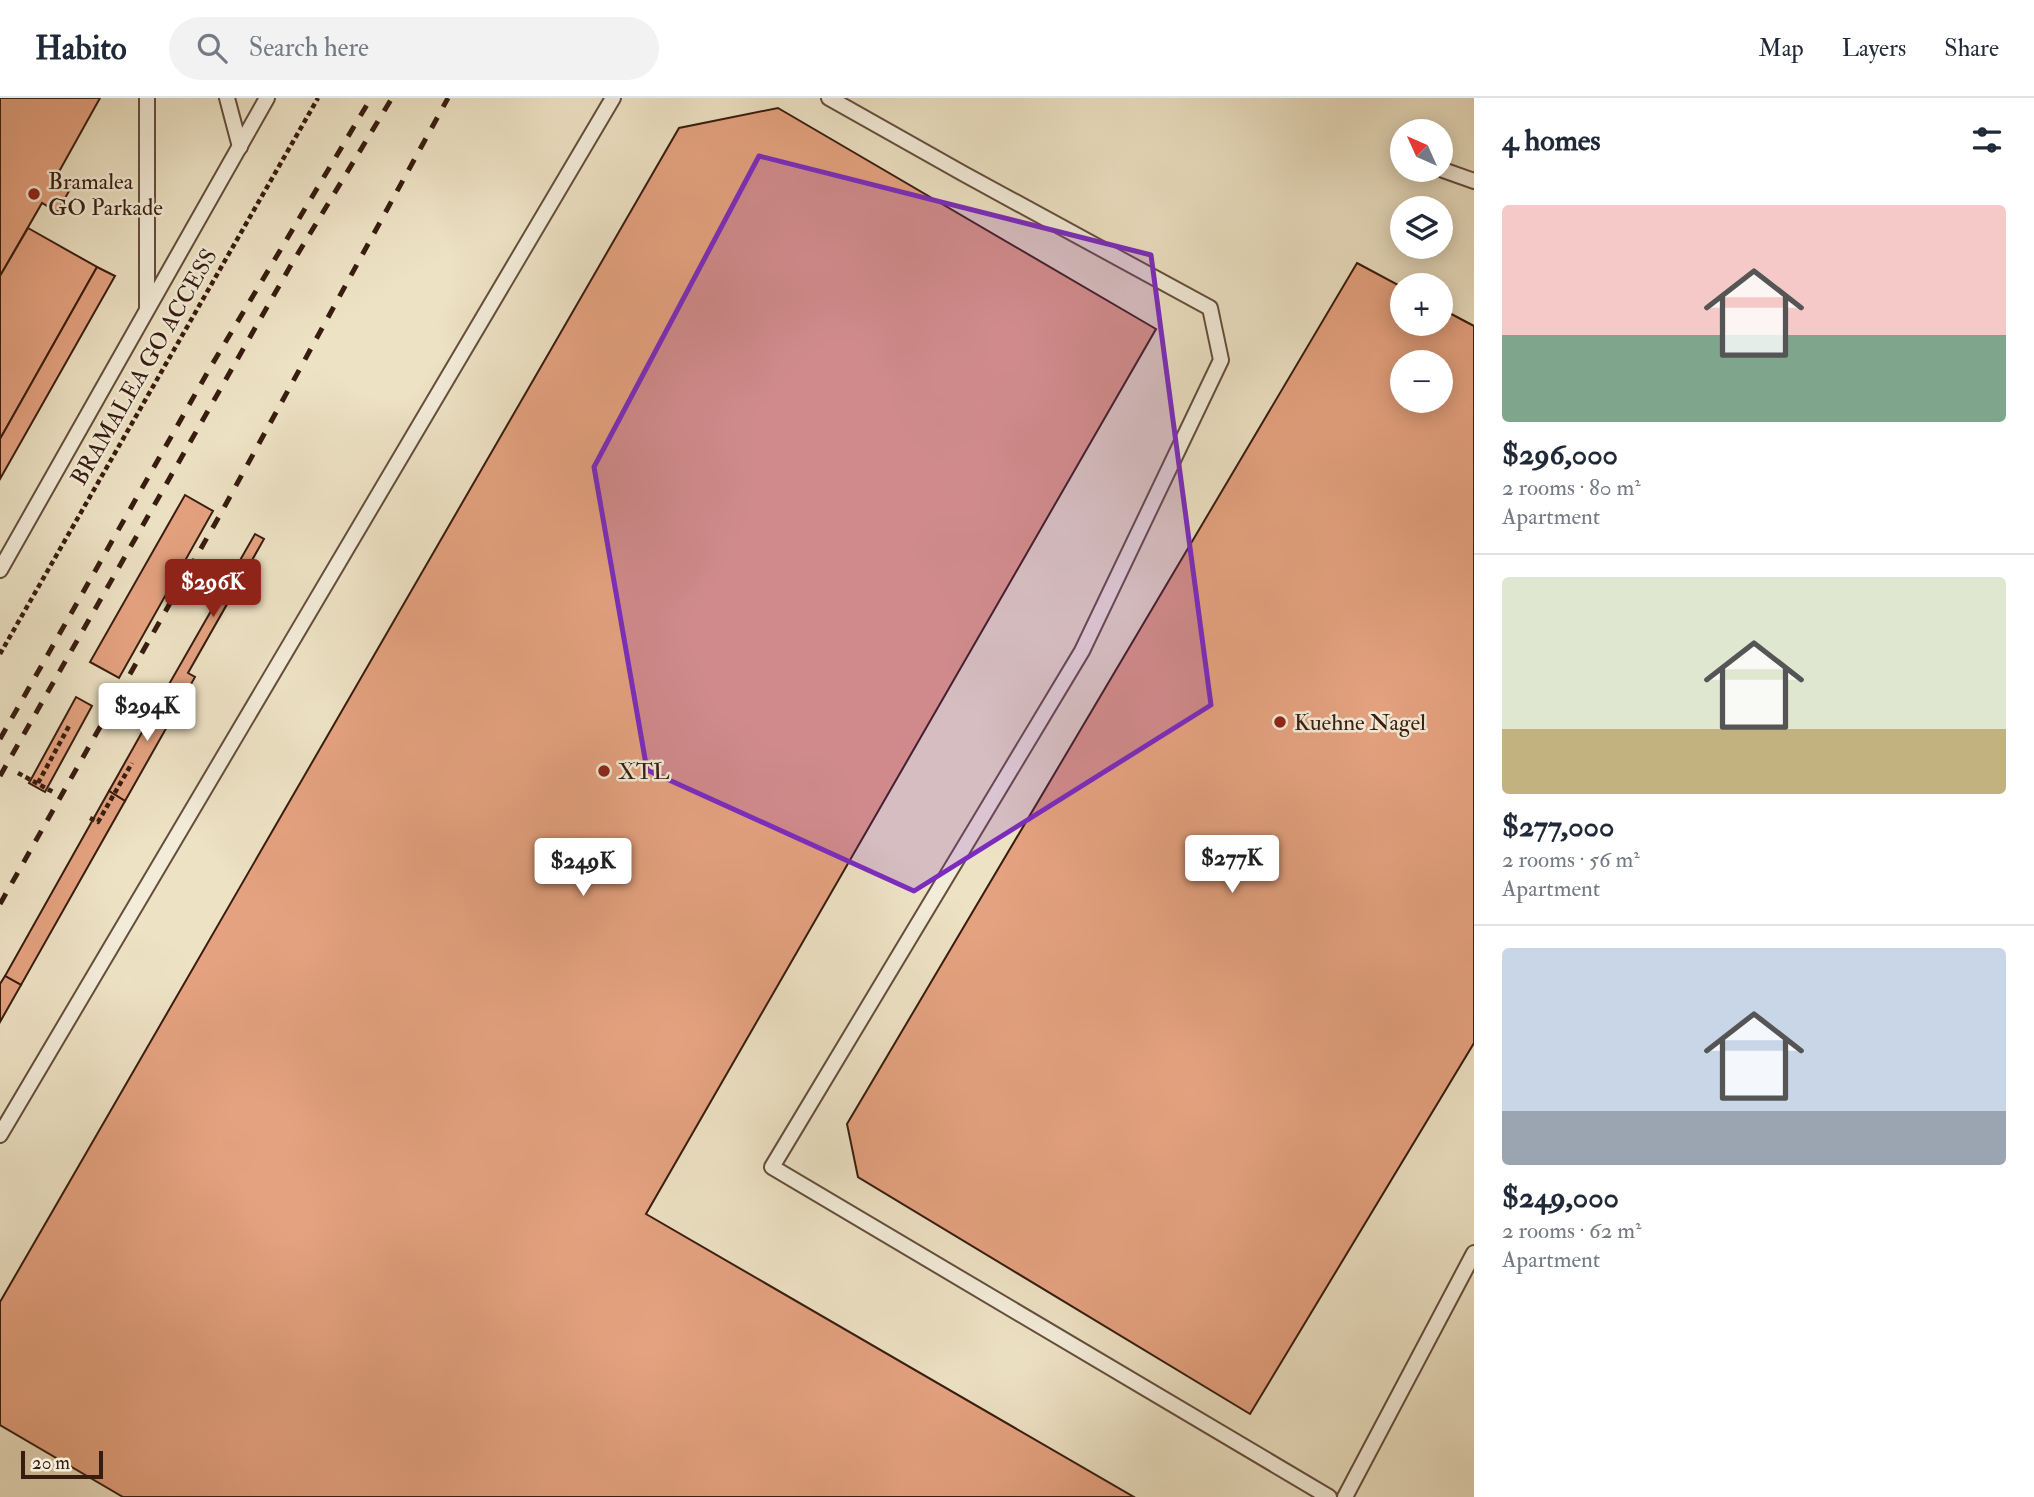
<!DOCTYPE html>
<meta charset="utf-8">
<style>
body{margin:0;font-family:"IM FELL Double Pica",serif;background:#f2f2f3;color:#1f2937;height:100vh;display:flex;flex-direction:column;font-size:26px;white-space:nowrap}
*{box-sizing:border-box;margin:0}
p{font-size:23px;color:#747a83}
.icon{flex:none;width:38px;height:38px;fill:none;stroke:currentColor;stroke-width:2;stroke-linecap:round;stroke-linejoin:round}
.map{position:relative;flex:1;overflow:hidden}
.side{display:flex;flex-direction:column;background:#fff;width:560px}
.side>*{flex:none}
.needle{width:46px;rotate:315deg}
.buttons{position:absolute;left:1390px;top:21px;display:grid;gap:14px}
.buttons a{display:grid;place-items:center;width:63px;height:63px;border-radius:50%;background:#fff;box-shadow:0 4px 18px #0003;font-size:35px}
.scale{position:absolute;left:21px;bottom:18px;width:82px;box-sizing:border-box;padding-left:7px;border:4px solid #371c0f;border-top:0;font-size:19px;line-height:24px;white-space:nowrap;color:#371c0f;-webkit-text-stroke:5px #f3ecd9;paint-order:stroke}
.price{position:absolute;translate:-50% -60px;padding:0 16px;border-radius:7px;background:#fff;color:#222;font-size:23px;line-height:46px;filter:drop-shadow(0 2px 4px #0008)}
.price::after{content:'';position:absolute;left:50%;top:42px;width:21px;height:16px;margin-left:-10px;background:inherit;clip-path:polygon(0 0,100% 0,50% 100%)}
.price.selected{background:#8f2418;color:#fff}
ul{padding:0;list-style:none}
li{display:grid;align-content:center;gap:14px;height:371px;padding:0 28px}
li+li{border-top:2px solid #e0e1e3}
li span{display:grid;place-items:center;height:217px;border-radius:7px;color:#555}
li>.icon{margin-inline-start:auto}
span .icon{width:126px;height:126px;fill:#fffc;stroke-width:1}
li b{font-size:30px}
h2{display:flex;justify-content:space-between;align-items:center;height:84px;padding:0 28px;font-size:30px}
header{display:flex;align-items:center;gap:42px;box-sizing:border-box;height:98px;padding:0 35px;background:#fff;border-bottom:2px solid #e0e1e3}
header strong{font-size:33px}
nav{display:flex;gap:38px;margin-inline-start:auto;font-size:24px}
.search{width:490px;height:63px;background:#f2f2f3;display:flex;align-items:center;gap:18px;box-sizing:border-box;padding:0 24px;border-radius:38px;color:#747a83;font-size:26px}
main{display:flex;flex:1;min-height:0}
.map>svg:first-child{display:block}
.building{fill:#e5a280;stroke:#371c0f;stroke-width:2;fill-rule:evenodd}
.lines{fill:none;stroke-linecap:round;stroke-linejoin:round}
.service-casing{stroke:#644e3c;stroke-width:18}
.path{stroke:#371c0f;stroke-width:4.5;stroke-dasharray:5 3.5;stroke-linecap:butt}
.service{stroke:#f3ecd9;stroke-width:14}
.rail{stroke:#371c0f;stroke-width:5;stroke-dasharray:12 12;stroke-linecap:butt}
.marked{fill:#7b2cbf;fill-opacity:0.2;stroke:#7b2cbf;stroke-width:5;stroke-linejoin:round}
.poi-dot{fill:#8f2418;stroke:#f3ecd9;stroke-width:2.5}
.labels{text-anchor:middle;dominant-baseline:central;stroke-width:5;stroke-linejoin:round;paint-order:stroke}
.poi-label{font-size:23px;fill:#371c0f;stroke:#f3ecd9;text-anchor:start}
.street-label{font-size:23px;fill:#371c0f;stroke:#f3ecd9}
</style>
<header>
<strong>Habito</strong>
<div class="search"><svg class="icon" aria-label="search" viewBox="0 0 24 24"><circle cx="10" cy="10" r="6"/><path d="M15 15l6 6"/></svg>Search here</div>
<nav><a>Map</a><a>Layers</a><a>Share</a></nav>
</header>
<main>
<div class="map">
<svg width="1474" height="1399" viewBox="0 0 1474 1399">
<rect width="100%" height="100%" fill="#ede2c4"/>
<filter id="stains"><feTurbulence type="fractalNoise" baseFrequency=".00286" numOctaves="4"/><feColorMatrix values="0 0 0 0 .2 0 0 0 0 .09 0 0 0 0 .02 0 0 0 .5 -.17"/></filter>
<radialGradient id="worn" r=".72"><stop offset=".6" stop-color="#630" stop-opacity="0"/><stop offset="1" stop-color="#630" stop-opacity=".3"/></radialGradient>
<g class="building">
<polygon points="0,0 100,0 56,79 72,88 57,114 42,105 0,178"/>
<polygon points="778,10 1156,231 646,1116 1134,1399 123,1399 0,1327 0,1204 679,30"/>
<polygon points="28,130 97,169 0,341 0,178"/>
<path d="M1357 165 1402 189V226H1440V210L1474 228V945L1250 1316 858 1079 847 1026ZM1402 264H1440V303H1402Z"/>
<polygon points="97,169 115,178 0,381 0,341"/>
<polygon points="185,397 213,413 119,580 90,564"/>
<polygon points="255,436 264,441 188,575 195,579 185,597 168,588"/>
<polygon points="168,588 185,597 125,703 109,693"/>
<polygon points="76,599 92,608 45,694 29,685"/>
<polygon points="109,693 125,703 21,887 5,878"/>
<polygon points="5,878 21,887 0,924 0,886"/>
</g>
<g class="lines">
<defs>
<g id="service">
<polyline points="147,0 147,209"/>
<polyline points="227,0 240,49"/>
<polyline points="829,0 964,76 1210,210 1221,262 1082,553 772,1069 1329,1399"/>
<polyline points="1443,72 1474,83"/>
<polyline points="0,472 267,0"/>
<polyline points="0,1037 613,0"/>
<polyline points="1345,1399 1474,1155"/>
</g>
</defs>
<use href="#service" class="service-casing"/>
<g class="path">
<polyline points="0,556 318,0"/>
<polyline points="18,675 55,695"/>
<polyline points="38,685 69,628"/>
<polyline points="90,720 98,724 132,665"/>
</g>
<use href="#service" class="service"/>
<g class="rail">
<polyline points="0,641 210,270 371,0"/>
<polyline points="0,678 291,167 392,0"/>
<polyline points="0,806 221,415 448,0"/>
</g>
</g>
<path class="marked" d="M759 58 1151 157 1211 607 914 793 647 672 594 369Z"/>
<g class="poi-dot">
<circle cx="34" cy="96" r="7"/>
<circle cx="1280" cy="624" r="7"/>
<circle cx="604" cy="673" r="7"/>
</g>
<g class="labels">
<g class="poi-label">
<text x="48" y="83">Bramalea<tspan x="48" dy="26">GO Parkade</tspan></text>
<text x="1294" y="624">Kuehne Nagel</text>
<text x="618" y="673">XTL</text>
</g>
<g class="street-label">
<text transform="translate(144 269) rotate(-60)">BRAMALEA GO ACCESS</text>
</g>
</g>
<rect width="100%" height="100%" filter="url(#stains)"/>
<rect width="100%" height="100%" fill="url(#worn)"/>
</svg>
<div class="buttons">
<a><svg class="needle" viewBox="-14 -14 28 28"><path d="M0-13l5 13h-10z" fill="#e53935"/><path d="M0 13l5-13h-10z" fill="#747a83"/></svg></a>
<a><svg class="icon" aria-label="layers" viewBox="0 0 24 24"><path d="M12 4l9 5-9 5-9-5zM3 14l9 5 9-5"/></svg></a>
<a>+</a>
<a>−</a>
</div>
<div class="scale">20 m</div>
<b class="price selected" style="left:213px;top:521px">$296K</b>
<b class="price" style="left:147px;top:645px">$294K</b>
<b class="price" style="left:1232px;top:797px">$277K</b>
<b class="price" style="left:583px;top:800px">$249K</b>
</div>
<section class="side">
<h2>4 homes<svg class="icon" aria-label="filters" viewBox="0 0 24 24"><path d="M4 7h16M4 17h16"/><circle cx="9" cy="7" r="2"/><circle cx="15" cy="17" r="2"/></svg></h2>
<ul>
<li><span style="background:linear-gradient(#f6c9c9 60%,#7fa58c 0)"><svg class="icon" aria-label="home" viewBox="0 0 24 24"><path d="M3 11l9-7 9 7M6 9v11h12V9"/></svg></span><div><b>$296,000</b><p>2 rooms · 80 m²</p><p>Apartment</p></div></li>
<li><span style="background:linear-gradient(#dfe7d0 70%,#c2b280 0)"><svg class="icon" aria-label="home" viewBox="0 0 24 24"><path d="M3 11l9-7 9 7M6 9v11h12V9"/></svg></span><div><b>$277,000</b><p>2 rooms · 56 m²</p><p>Apartment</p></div></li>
<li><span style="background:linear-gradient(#c9d6e8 75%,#9aa5b1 0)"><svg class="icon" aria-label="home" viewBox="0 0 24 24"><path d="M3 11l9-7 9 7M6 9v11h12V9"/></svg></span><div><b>$249,000</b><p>2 rooms · 62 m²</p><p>Apartment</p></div></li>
</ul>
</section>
</main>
